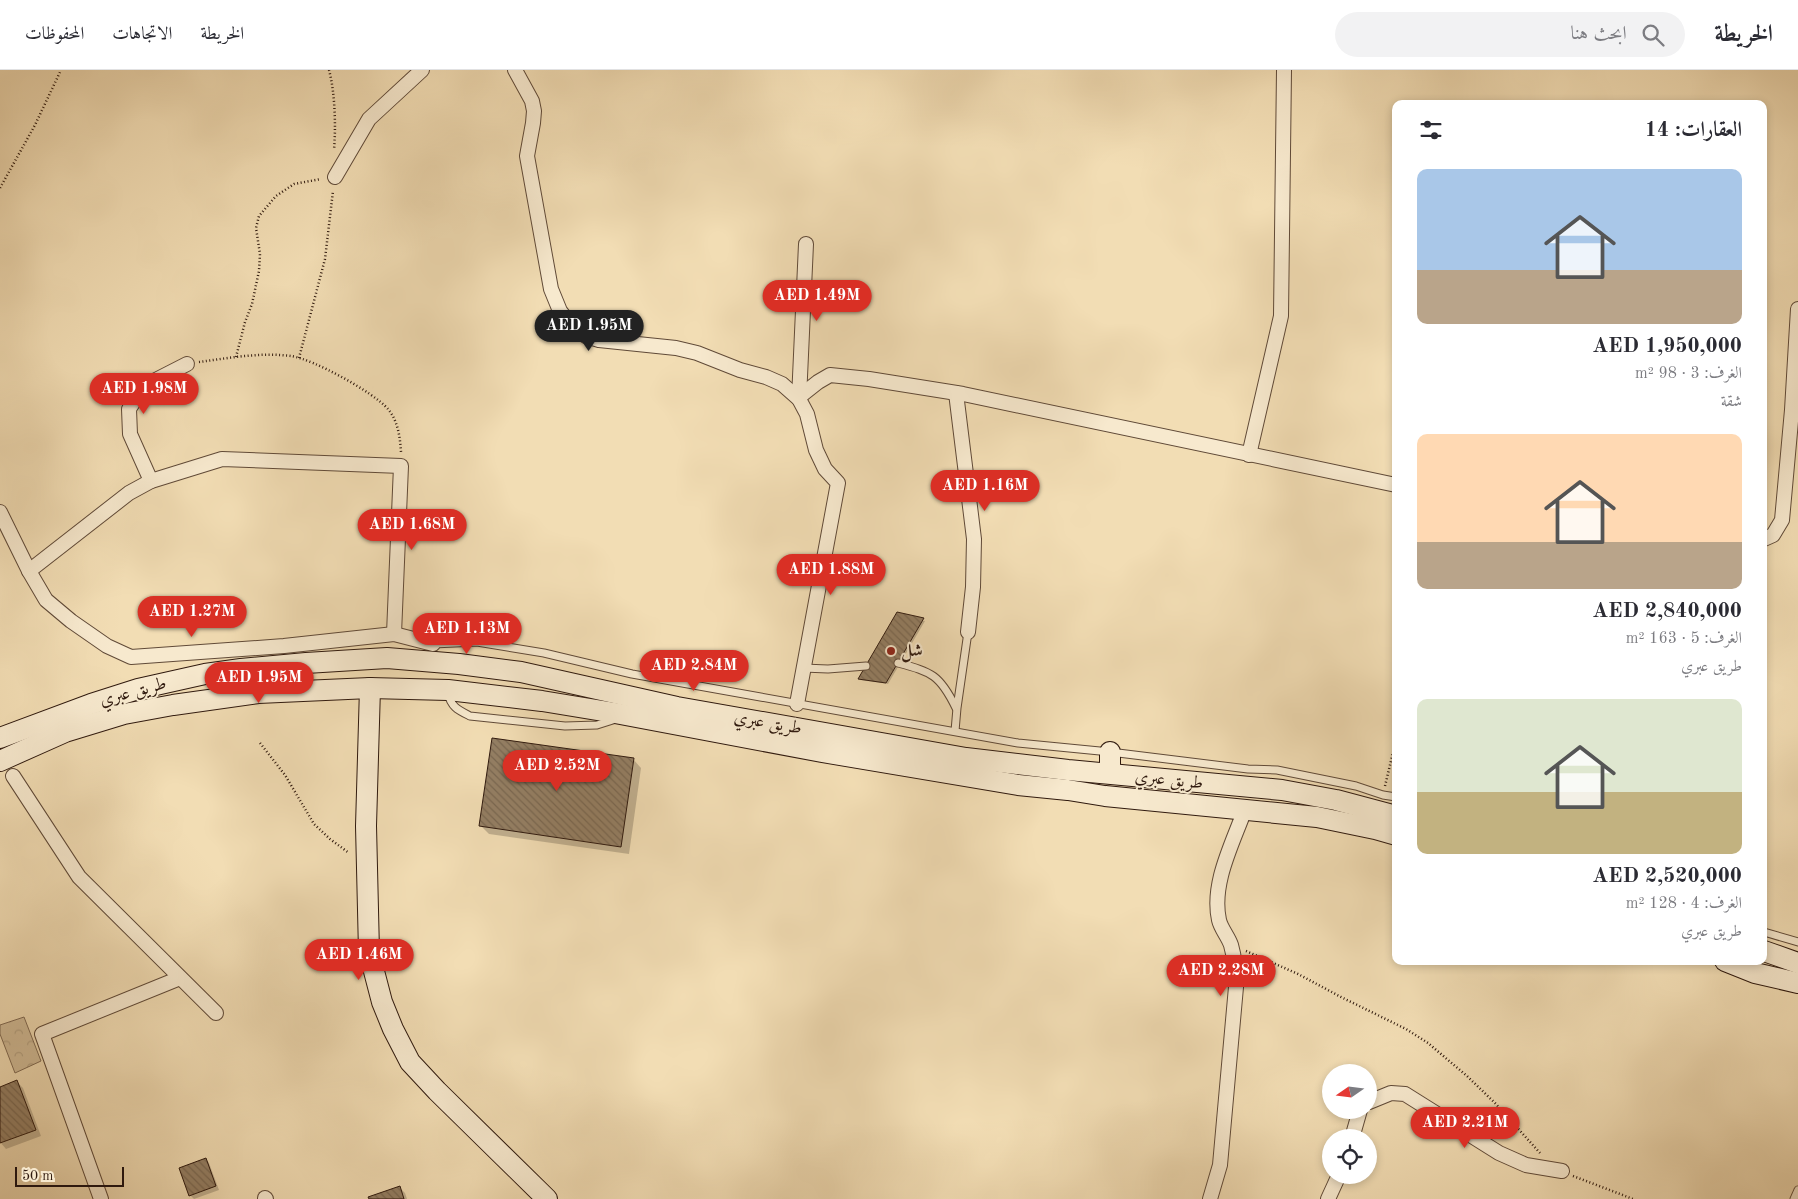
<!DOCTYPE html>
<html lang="ar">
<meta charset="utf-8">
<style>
body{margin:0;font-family:"Old Standard TT",Amiri,serif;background:#f2f2f3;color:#2b2b33;direction:rtl;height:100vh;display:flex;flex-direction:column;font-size:19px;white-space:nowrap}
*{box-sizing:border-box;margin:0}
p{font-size:16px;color:#7c7c81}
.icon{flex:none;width:28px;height:28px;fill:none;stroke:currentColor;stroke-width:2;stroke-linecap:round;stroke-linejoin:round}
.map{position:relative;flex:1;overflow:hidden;direction:ltr}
.details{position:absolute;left:1392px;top:30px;width:375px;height:865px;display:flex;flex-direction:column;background:#fff;border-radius:10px;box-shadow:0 2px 8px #0003;direction:rtl}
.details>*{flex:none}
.needle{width:32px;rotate:256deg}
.controls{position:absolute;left:1322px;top:994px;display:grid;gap:10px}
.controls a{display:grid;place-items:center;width:55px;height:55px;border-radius:50%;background:#fff;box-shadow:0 2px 8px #0003;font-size:25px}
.scale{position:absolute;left:15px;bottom:12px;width:109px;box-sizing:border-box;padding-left:5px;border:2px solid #2f190e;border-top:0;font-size:14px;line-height:18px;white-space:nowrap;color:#2f190e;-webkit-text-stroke:4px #f7e9ce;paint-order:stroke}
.price{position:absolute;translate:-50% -42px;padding:0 11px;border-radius:18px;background:#d93025;color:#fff;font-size:16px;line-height:32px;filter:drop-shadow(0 1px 2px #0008)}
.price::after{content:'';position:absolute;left:50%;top:30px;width:15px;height:11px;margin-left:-8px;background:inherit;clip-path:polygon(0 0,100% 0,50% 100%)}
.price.current{background:#222;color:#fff}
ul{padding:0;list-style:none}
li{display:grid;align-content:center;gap:10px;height:265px;padding:0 25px}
li span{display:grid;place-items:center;height:155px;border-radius:10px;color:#555}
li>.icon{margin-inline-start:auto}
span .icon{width:90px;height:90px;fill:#fffc;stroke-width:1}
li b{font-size:21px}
h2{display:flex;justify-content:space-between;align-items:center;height:60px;padding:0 25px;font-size:21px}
header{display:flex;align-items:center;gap:30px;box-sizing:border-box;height:70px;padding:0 25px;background:#fff;border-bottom:1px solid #e1e1e2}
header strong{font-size:24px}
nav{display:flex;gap:28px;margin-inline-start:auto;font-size:18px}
.search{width:350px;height:45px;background:#f2f2f3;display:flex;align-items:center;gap:12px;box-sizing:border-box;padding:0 18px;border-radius:28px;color:#7c7c81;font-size:19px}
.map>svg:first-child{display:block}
.forest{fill:url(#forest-crowns);stroke:#806a53}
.shadow{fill:#0003}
.building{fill:url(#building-back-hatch);stroke:#2f190e}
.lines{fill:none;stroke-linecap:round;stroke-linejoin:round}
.lane-casing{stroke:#604a38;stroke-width:9}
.street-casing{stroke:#604a38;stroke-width:16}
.secondary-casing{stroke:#2f190e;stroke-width:22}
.path{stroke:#2f190e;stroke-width:2.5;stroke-dasharray:1 2.5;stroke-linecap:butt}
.lane{stroke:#f7e9ce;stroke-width:7}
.street{stroke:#f7e9ce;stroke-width:14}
.secondary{stroke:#f7e9ce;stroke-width:20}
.poi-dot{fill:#8f2418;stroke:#f7e9ce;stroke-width:2}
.labels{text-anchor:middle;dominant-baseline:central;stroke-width:4;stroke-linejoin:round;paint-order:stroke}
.poi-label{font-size:18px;font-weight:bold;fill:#2f190e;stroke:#f7e9ce;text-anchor:start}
.street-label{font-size:18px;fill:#2f190e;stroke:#f7e9ce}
</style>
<header>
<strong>الخريطة</strong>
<div class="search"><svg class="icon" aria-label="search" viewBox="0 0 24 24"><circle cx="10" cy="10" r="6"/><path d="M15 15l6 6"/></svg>ابحث هنا</div>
<nav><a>الخريطة</a><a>الاتجاهات</a><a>المحفوظات</a></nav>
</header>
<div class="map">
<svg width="1798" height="1129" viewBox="0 0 1798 1129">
<defs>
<pattern id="forest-crowns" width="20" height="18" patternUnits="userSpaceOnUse" patternTransform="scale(1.25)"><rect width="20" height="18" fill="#d1bc98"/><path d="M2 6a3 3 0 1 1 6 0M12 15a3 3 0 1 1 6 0" fill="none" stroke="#b4a182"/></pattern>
<pattern id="building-back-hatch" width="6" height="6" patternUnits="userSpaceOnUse" patternTransform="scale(1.25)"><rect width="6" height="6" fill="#947f64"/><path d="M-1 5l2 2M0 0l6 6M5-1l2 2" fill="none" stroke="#796751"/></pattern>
</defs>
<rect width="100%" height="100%" fill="#f2ddb4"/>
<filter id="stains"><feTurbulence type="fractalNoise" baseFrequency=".004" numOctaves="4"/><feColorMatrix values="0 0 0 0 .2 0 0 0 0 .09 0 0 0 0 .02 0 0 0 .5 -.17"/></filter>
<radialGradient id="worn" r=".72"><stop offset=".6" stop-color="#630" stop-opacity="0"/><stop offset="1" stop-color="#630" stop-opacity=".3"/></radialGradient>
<polygon class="forest" points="24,947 41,991 15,1003 0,964 0,955"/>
<g class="shadow">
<polygon points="898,544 925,551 888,614 860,610 859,609"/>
<polygon points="633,689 641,698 629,784 489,764 481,756"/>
<polygon points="17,1012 23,1018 41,1066 6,1079 0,1072 0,1018"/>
<polygon points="206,1089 209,1093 219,1120 194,1129 190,1125"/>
<polygon points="399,1117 405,1123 407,1129 370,1129"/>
</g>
<g class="building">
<polygon points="897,542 924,548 886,613 858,609"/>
<polygon points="492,668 634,688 621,777 479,756"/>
<polygon points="17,1010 36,1060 0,1073 0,1017"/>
<polygon points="206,1088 216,1116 189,1126 179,1098"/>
<polygon points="400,1116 404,1129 369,1129 368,1127"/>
</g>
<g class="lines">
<defs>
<g id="lane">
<polyline points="433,574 477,572 544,583 632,604 1018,673 1110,682 1248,699 1277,700 1356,716 1383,725 1396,727"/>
<path d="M898 593C932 602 940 605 956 638"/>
<polyline points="803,598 828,599 866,596"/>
<path d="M448 623C451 637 458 640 470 646L565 656 597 655 616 649"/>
<polyline points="955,661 957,638 968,562"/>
<polyline points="1764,862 1798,872"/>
<polyline points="1794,1129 1798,1120"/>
</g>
<g id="street">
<polyline points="515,0 532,31 534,41 533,53 527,86 551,219 560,241 570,254 586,266 599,270 676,278 697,283 740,300 766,307 782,314 799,329 807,344 816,380 825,399 838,413 797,634"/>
<polyline points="335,107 369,49 422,0"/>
<polyline points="956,323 974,469 973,517 968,562"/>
<polyline points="799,327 818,312 830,305 869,309 963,324 1396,415"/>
<polyline points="799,329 806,174"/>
<polyline points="1249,385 1281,246 1284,0"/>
<polyline points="151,411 130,364 129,339 144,316 187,294"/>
<polyline points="0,442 29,501 46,530 71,551 107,576 131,587 284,576 394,564 433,574"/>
<polyline points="1764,469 1773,465 1782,450 1792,340 1798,239"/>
<polyline points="29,501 129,423 151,411 222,389 401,396 394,564"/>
<polyline points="13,706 79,807 216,943"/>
<polyline points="1369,1032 1391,1023 1405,1024 1499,1083 1526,1095 1562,1101"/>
<polyline points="1352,1068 1360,1040"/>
<polyline points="265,1128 266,1129"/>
<polyline points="101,1129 42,964 180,908"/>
<path d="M1210 1129 1220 1095 1236 917C1236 902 1235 889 1231 875 1228 866 1221 859 1219 850 1211 813 1233 773 1245 739"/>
<polyline points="1328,1129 1339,1105"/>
</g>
<g id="secondary">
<polyline points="370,618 366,756 369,882 382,932 393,959 410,992 437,1021 547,1129"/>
<polyline points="0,668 91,634 138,619 205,604 241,599 306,593 387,588 459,594 521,602 677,637 966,688 1068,700 1282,720 1336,730 1396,746"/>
<polyline points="1110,682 1110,703"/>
<polyline points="0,691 65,662 124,644 173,635 258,623 370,618 448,620 542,631 615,643 822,682 1018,715 1068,720 1105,726 1317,747 1375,759 1396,765"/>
<polyline points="1764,881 1798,893"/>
<polyline points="1725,891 1755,903 1798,913"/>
</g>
</defs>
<use href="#lane" class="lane-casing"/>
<use href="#street" class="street-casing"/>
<use href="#secondary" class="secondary-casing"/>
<g class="path">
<path d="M329 0C335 22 336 57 334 80"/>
<polyline points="0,118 35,55 61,0"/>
<polyline points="236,287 245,252 252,234 259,201 260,184 256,158 259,146 276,126 294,114 321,109"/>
<polyline points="299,288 325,189 333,121"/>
<path d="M199 292C229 288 261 282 291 286 313 289 373 322 388 339 398 351 400 367 401 382"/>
<polyline points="260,673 285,705 314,754 330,769 349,783"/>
<polyline points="1385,716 1396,670"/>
<polyline points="1246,881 1298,904 1341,927 1406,959 1428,973 1467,1006 1495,1033 1540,1083"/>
<polyline points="1573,1106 1633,1129"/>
</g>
<use href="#lane" class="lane"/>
<use href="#street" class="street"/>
<use href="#secondary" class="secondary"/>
</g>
<circle class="poi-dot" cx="891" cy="581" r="5"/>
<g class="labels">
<g class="poi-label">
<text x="901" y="581">شل</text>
</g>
<g class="street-label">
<text transform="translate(133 622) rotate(-15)">طريق عبري</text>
<text transform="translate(768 653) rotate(10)">طريق عبري</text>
<text transform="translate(1169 710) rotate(6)">طريق عبري</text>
</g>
</g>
<rect width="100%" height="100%" filter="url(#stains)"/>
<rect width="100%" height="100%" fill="url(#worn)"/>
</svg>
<div class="controls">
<a><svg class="needle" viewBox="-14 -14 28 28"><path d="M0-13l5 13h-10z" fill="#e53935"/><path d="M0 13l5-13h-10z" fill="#7c7c81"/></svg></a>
<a><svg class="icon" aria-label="locate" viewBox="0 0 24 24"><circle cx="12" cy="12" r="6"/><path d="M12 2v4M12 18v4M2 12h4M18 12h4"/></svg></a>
</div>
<div class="scale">50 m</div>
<b class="price" style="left:817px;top:252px">AED 1.49M</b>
<b class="price current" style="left:589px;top:282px">AED 1.95M</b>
<b class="price" style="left:144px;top:345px">AED 1.98M</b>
<b class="price" style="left:985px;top:442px">AED 1.16M</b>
<b class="price" style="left:412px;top:481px">AED 1.68M</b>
<b class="price" style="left:831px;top:526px">AED 1.88M</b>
<b class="price" style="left:192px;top:568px">AED 1.27M</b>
<b class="price" style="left:467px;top:585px">AED 1.13M</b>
<b class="price" style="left:694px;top:622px">AED 2.84M</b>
<b class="price" style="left:259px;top:634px">AED 1.95M</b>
<b class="price" style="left:557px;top:722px">AED 2.52M</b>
<b class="price" style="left:359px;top:911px">AED 1.46M</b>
<b class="price" style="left:1221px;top:927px">AED 2.28M</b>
<b class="price" style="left:1465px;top:1079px">AED 2.21M</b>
<section class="details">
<h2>العقارات: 14<svg class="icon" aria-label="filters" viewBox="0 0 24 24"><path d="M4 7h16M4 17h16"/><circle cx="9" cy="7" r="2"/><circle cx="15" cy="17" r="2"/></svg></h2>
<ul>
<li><span style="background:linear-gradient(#a9c7e8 65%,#b9a48a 0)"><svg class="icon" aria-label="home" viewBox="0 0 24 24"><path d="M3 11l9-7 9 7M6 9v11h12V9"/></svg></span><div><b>AED 1,950,000</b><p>الغرف: 3 · 98 m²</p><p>شقة</p></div></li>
<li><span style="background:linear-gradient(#ffd9b3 70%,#b9a48a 0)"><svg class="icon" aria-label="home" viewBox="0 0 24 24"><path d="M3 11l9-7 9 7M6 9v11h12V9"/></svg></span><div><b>AED 2,840,000</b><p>الغرف: 5 · 163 m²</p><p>طريق عبري</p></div></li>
<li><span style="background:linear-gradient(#dfe7d0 60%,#c2b280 0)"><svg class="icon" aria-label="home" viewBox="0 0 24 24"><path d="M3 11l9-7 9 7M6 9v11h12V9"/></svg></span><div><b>AED 2,520,000</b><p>الغرف: 4 · 128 m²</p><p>طريق عبري</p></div></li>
</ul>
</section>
</div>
